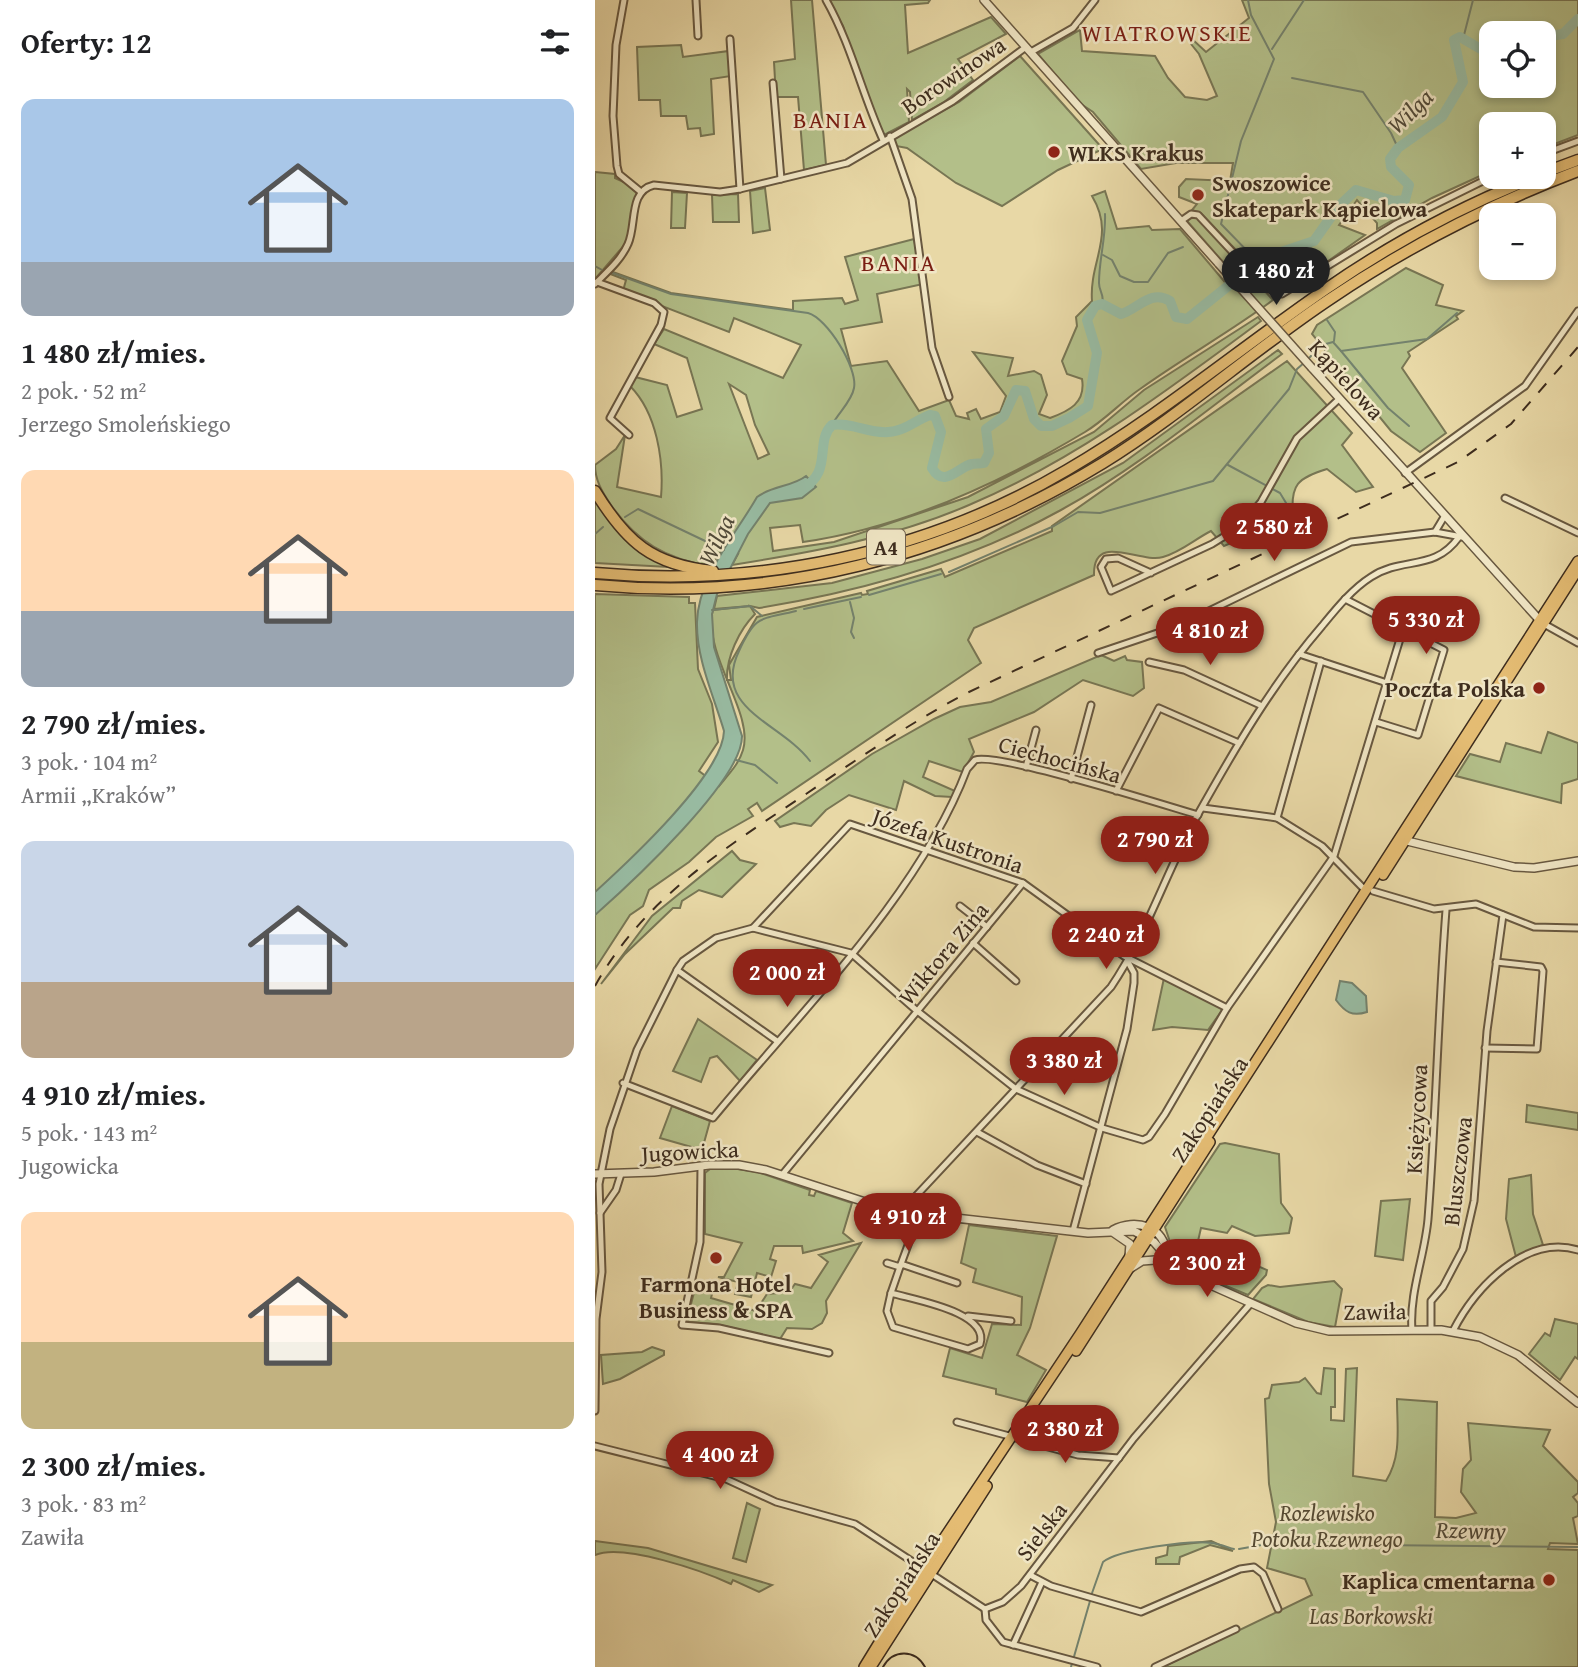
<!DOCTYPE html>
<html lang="pl">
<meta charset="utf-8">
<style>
body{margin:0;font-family:"Gentium Book Plus",serif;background:#f2f2f2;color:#202124;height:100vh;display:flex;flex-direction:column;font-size:26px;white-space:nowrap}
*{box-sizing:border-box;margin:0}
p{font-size:23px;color:#757577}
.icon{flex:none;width:38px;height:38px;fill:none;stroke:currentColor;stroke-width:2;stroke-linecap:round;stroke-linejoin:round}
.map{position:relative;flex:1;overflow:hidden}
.details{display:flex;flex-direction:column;background:#fff;width:595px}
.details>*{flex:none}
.fabs{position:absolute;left:884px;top:21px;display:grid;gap:14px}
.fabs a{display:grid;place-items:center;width:77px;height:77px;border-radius:14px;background:#fff;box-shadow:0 4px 10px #0003;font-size:35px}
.price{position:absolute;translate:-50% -60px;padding:0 16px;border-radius:24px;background:#8f2418;color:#fff;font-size:23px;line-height:46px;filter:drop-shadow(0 2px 4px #0008)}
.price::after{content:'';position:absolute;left:50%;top:42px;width:21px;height:16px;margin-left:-10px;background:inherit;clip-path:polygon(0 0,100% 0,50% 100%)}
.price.active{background:#222;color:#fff}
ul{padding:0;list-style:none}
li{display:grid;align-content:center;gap:14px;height:371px;padding:0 21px}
li span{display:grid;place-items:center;height:217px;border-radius:14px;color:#555}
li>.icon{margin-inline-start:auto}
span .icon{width:126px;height:126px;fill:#fffc;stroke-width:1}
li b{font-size:30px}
h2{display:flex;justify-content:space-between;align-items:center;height:84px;padding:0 21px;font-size:30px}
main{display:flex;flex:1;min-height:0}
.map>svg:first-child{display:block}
.green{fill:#b3bf89;stroke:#787654;stroke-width:2;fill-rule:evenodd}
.water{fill:#98bba2;stroke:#74826d;stroke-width:2}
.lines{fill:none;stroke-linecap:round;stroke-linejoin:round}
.stream{stroke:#74826d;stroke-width:2}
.river{stroke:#98bba2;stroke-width:10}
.minor-casing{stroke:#685840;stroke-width:9}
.tertiary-casing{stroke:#685840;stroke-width:10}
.primary-casing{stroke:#3e2d1e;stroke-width:12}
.motorway-casing{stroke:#3e2d1e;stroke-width:13}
.minor{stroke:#f0e6c5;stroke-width:5}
.tertiary{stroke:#f0e6c5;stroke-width:7}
.primary{stroke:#e4bc73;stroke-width:9}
.motorway{stroke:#e4bc73;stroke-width:10}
.tram{stroke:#3e2d1e;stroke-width:2}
.rail{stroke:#3e2d1e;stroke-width:2;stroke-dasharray:12 12;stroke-linecap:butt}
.tertiary-bridge-casing{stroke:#685840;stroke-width:10;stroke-linecap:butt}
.tertiary-bridge{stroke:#f0e6c5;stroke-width:7}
.poi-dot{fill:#8f2418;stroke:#f0e6c5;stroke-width:2.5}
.labels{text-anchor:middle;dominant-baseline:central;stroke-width:5;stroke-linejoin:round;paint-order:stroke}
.shield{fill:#f0e6c5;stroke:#736450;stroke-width:2}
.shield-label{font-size:21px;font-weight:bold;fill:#3e2d1e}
.street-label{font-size:23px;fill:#3e2d1e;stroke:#f0e6c5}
.poi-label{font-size:23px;font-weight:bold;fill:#3e2d1e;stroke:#f0e6c5;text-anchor:start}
.park-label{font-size:23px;font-style:italic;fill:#554a33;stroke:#f0e6c5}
.neighbourhood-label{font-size:24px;letter-spacing:2px;fill:#7a1f14;stroke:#f0e6c5}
.water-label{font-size:24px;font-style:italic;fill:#504938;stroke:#f0e6c5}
</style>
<main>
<section class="details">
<h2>Oferty: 12<svg class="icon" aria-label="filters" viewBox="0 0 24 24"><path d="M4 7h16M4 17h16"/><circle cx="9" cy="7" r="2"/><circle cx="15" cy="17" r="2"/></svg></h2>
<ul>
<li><span style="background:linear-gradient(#a9c7e8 75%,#9aa5b1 0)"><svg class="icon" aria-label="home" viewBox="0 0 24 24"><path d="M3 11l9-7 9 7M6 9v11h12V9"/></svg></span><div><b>1 480 zł/mies.</b><p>2 pok. · 52 m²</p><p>Jerzego Smoleńskiego</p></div></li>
<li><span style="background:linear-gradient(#ffd9b3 65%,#9aa5b1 0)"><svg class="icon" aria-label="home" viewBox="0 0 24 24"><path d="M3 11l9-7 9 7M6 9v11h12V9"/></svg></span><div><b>2 790 zł/mies.</b><p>3 pok. · 104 m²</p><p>Armii „Kraków”</p></div></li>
<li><span style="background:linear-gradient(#c9d6e8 65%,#b9a48a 0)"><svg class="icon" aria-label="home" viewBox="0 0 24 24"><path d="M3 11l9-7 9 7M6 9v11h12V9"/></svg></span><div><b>4 910 zł/mies.</b><p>5 pok. · 143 m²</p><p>Jugowicka</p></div></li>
<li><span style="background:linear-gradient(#ffd9b3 60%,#c2b280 0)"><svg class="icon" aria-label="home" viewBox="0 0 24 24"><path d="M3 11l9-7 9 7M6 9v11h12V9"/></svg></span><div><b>2 300 zł/mies.</b><p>3 pok. · 83 m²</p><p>Zawiła</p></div></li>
</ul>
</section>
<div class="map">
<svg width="983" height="1667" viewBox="0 0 983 1667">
<rect width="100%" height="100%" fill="#e8d8a6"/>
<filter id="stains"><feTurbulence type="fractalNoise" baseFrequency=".00286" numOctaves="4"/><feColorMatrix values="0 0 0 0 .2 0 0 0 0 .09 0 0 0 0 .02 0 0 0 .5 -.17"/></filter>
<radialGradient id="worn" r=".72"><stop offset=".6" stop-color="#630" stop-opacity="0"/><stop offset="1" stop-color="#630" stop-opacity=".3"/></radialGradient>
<g class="green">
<polygon points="196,0 217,0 231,165 209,170 203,97 181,97 179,62 200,59"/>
<polygon points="232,0 335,0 333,3 310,5 313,53 396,17 411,34 363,59 378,80 349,102 317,120 315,92 312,89 314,122 289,135 265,84 248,26"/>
<path d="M647 0H983V135L949 148 948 124H896V171L837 198 782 229V223L762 200 744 225 770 235 695 288 678 289 606 213 597 210 602 204 584 197V187L591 179 635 181 638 163H581L546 169 498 112 483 102 443 54 485 30 487 51 560 56 573 78 590 97 612 100 622 96 604 54 596 44V38L611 52 654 18ZM896 33H948V86H896Z"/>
<polygon points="86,45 88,57 134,51 136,76 116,79 119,134 106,136 105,128 93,129 91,116 66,116 65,100 44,100 42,47"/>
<polygon points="425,56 508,149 463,170 407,206 361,183 312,148 301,146 299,138 364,102"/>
<polygon points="0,172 20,174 20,178 31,183 42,193 32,242 0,279"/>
<polygon points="170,188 175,230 158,233 155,191"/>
<path d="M510 191 522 229 554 226 557 230 585 229 634 287 643 279 593 222V218L602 217 678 300C635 332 588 358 545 389 526 402 510 420 490 432 405 483 307 528 208 542L205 525 175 528 178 551 239 542 373 497 499 432 549 390 663 317 666 321C574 389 481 460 374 505 298 538 218 552 137 565L143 554 127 550 116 566C71 559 42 542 16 505 7 492 0 480 0 465L21 449 30 435 22 487 66 497C69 461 62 413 35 386L40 377 72 385 82 417 107 409 92 358 59 344 69 329 188 378 206 345 139 318 134 332 28 291 31 280 13 273 15 271 76 293 198 310V301L247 298 250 304 263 300 250 257 319 239 328 284 282 294 287 322 246 329 256 366 292 361 324 411 354 400 361 416 374 419 372 413 381 409 386 419 405 412 411 396 378 352 418 358 413 376 439 371 446 375 452 395 444 414 455 418C474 411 491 403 487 379L472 374 467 361 482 326 481 317 497 301C494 260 521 236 497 196ZM134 384 151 395 160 425 174 454 163 459Z"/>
<polygon points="77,192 92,193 90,228 76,228"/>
<polygon points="143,194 144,222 118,222 117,195"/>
<polygon points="811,268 848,285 841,305 868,311 861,316 863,319 813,352 815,356 807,368 851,433 825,452 796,431 717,334 722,325"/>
<path d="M683 350 687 354C615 407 544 467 466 510 372 562 269 591 164 608L155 606 160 614C144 630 131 658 132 680H136L134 665 162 617 266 593 267 595 273 594 272 591 346 569 350 577 457 531V526L692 361 757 433 747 445 778 487 761 492 732 469C703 478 695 484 698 516L629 546 616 531C600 539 586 552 568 557 545 564 498 531 499 575L379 628 373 640 386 663 167 811 162 803 153 809 158 816 121 837 94 862 54 890 48 906 35 915 0 969V594L94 597V603H100L103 669 117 704 123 742 104 771 124 786C133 775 144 764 148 750 159 714 111 659 117 614L118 610 155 606 119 609 122 596 237 583 327 559 385 539 528 463Z"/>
<path d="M0 500C20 529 40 554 74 567L0 563Z"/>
<polygon points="506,655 519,661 530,656 532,660 547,662 549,688 538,696 488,680 439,712 374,739 379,752 368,772 334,761 328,777 360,791 357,797 340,796 309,781 301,810 254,795 231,810 216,826 199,823 185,827 180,821 277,754 339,719 365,707 396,702"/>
<polygon points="953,732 983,743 983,779 967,784 966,803 861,776 875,754 905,762 911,743 946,753"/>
<polygon points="137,851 145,860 161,864 127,897 104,890 87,901 85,908 78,908 30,954 6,984 57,916"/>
<polygon points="569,978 628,1009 613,1030 577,1027 558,1030"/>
<polygon points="103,1019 162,1060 145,1081 122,1056 115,1058 106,1082 78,1071"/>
<polygon points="932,1105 983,1113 983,1130 931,1122"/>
<polygon points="77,1106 115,1121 107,1150 65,1138"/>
<polygon points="630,1143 684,1154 686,1203 697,1218 694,1233 660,1236 637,1226 632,1233 606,1228 603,1241 634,1251 638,1261 649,1260 672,1270 671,1275 653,1295 595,1271 580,1257 570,1227 625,1144"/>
<polygon points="136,1168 163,1172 215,1190 214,1195 219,1196 221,1191 257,1203 248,1233 258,1241 208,1253 207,1246 179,1246 175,1259 181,1261 176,1277 162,1273 156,1297 140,1294 143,1282 123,1277 129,1277 147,1243 110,1234 110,1173 115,1169"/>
<polygon points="936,1175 938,1214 948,1245 921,1257 911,1219 914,1179"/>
<polygon points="815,1199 808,1260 780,1256 786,1201"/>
<polygon points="374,1225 462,1236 435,1328 422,1355 451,1370 432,1402 401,1394 401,1389 348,1376 355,1348 387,1358 397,1324 426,1325 427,1297 378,1282 381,1269 366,1263"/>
<polygon points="266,1243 231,1301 232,1313 227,1323 217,1329 192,1328 185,1339 121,1324 94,1322 92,1319 100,1289 117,1294 116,1298 161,1311 172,1294 183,1293 185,1288 197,1288 200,1284 216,1288 233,1262 224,1255"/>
<polygon points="739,1281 747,1289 740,1327 713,1322 658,1299 667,1288 673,1285 685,1287"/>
<polygon points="960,1319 983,1324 983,1359 980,1357 965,1380 934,1354 950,1333 955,1336"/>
<polygon points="57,1347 69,1351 69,1355 25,1379 8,1384 6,1355 47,1352"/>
<path d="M729 1368 740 1369V1407H736V1420L749 1421 751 1369 762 1368 758 1476 791 1481C807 1455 802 1428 802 1399L842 1402 840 1517 861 1518 881 1513 866 1492 868 1469 876 1460 873 1423 955 1430 948 1446 983 1482V1493L978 1497 983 1503V1516L978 1518 983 1544 955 1543 953 1549 983 1550V1667H568L717 1595 710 1579 672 1568 681 1522 674 1484 670 1399 674 1398 677 1385 704 1382 710 1378 722 1393 726 1394Z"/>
<polygon points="152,1503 165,1509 151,1562 138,1558"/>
<path d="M0 1541 53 1548 177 1585 164 1592 138 1580 136 1584C108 1571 28 1543 0 1555Z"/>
<polygon points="616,1541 638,1551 615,1545 585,1557 584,1564 561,1564 561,1558 572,1555 573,1546"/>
</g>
<g class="water">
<path d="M211 476 221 487 207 498 175 503 153 534 122 594 117 614 119 647 147 736C148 780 34 885 0 915V892C33 862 128 774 129 731 119 697 101 658 102 622 103 577 141 534 162 497 178 485 197 487 211 476Z"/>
<path d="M745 981 757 983 771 996 772 1012C757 1017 750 1012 741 1000Z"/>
</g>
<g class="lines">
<g class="stream">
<polyline points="653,0 656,15 679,59 646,141 626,224 662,261"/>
<polyline points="982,21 983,21"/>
<polyline points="868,39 878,0"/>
<polyline points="677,49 709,0"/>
<polyline points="697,78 768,92 796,133 803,148"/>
<polyline points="688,249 708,279"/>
<polyline points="508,255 517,260 525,276 539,282 553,282 573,253 588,247"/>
<polyline points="0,266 9,271"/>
<path d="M15 272 76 294 213 313C232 318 263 368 259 388 257 401 243 413 237 425"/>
<path d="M507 304C510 295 504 292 504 283 504 259 511 238 510 214"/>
<polyline points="732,320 740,332 739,341"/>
<polyline points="727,345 738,342 746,351 832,339 862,313"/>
<polyline points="746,351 793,408 814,426"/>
<polyline points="714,358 721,351"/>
<polyline points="633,465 685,493 702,521"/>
<polyline points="30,517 43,509 129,550"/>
<polyline points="0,534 8,527"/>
<polyline points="354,572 459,526 483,512 505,513 618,481 694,389 702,369 710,362"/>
<polyline points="274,595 346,574"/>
<polyline points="255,602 259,618 256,632 259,638"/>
<polyline points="209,609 266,597"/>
<polyline points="117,610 155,606 167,616"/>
<path d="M201 611C165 620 161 614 144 651 116 709 187 723 215 761"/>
<polyline points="141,760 160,765 182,783"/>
<polyline points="644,1549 672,1544 983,1547"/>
<path d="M496 1596 508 1562C524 1549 596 1540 617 1543 624 1544 632 1547 639 1549"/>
<polyline points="476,1667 495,1601"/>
</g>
<g class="river">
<polyline points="948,37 968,34 983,19"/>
<path d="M206 489C239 473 219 442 237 425 257 422 274 434 293 432 308 432 321 420 335 415L340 416 346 432 337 468C349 489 363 467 377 464 381 463 385 464 389 463L394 453 391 429 409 416 421 390 430 391 439 419 446 426H457L474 418 493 406 502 353 492 320 500 306 507 304 526 314C543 309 556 289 575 301L581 317 592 319 668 258 719 241 743 207 761 190 799 201 810 200 814 185 796 167 795 159 803 148 847 117 868 82 859 40 865 37 896 55"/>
</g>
<defs>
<g id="minor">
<polyline points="29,0 21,45 18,116 22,166 24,174 46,192"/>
<polyline points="101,0 103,36"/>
<path d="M231 0C256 44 267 94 288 140"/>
<polyline points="135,39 145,189"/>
<polyline points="436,52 478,28 500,0"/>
<polyline points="178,83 186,179"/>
<polyline points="295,136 317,199 337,348 354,397"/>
<polyline points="948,154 983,141"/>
<polyline points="586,221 596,214 603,215 671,288 687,294 801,224 896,177"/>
<polyline points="2,282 59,303 69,312 66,325 15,418 34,435"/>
<path d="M0 284C12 272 26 260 33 244 42 225 33 191 59 185L125 192 145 189 252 163 358 101 431 47"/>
<polyline points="810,473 930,386 983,311"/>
<polyline points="910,498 983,533"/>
<polyline points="840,532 849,517"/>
<polyline points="556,573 523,558 511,559 506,567 516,591 527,586 617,544 646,526 666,502 702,438 744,399"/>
<polyline points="750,599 849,650 823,735 781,722"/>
<polyline points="949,624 983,643"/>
<polyline points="503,653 583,626 756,542 840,532 867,537"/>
<polyline points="704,654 792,683"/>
<polyline points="554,662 589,670 665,705"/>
<polyline points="431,767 441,730"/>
<polyline points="476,779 496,705"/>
<polyline points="521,791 564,708 644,743"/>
<polyline points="608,808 682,818 727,846 771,891"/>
<polyline points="682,818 726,661"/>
<polyline points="778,891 839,909 881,904 939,927 983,928"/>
<polyline points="365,906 392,927"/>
<polyline points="158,928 255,824 428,883 529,956 632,1008"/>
<polyline points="378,943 421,981"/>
<polyline points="82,970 182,1041"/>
<polyline points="890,1048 942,1049 948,971 946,967 901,962"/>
<path d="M28 1083 118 1118C204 1013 324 896 372 769L380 760C402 752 569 805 603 815"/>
<polyline points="382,1132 442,1165 491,1184"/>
<polyline points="106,1166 105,1242 87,1325 124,1328 234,1353"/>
<polyline points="187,1175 428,883"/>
<path d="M306 1212 516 987C552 934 571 872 602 816 639 750 677 684 727 626 741 609 757 589 776 577 808 556 839 572 864 537"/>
<polyline points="5,1213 21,1190 26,1174"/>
<polyline points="478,1231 532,1029 539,983 539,973 533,962"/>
<polyline points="292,1263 305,1267"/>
<polyline points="306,1264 324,1215"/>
<path d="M296 1293C319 1300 395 1312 385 1344L373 1349 298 1327 292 1311Z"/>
<polyline points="296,1293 306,1264 362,1283"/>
<polyline points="373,1316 416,1321"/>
<polyline points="836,1329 836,1301 848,1287 868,1249 879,1201 892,1031 908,915"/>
<path d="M817 1330C814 1293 830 1255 833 1219 841 1116 843 1013 851 910"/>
<path d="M858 1331C880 1288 930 1234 983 1250"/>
<polyline points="0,1411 1,1319 7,1272 4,1184 15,1129 42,1050 82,970 88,961 121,938 158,928 256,953 321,1010 421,1089 507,1128 548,1140 554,1137 570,1114 632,1008 739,856 808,629"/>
<polyline points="362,1422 418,1437"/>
<polyline points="423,1439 483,1455 524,1458"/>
<polyline points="0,1446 131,1479 181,1502 260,1524 390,1609"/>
<polyline points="435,1575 456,1586 546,1612 645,1569 659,1567 668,1574 683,1609"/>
<polyline points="390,1609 408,1602 426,1586 539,1438 656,1303"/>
<polyline points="390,1609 391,1620 408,1642 502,1667"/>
<polyline points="418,1645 447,1582"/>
<polyline points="560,1667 641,1629"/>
</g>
<g id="tertiary">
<polyline points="389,0 624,264"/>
<polyline points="717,368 948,624"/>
<polyline points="808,840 919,867 939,868 983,861"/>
<polyline points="0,1174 59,1172 114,1165 144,1165 171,1170 298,1211 493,1233 539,1231 559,1242 584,1271 701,1323 734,1331 846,1330 885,1337 923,1355 983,1403"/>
<path d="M518 1230C540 1218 571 1226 571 1255"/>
<polyline points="519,1233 535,1244 534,1256"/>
<polyline points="536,1268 547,1261 573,1259"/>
</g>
<g id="primary">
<polyline points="788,875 982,571"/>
<polyline points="481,1351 615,1142"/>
<polyline points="269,1667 339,1553 485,1334 983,561"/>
<polyline points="276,1667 392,1486"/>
</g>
<g id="motorway">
<polyline points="948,173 983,160"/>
<path d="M0 491C31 542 57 565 118 571"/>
<path d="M0 573C163 588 330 554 472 470 563 417 644 349 731 289 796 244 867 206 940 177"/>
<path d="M0 585C180 602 354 557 508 463 587 414 657 351 735 299 812 247 896 204 983 171"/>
</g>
</defs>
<use href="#minor" class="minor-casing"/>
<use href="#tertiary" class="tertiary-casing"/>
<use href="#primary" class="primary-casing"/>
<use href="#motorway" class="motorway-casing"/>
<use href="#minor" class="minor"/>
<use href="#tertiary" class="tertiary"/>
<use href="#primary" class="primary"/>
<use href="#motorway" class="motorway"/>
<path class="tram" d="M288 1667C298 1649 320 1649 330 1667"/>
<path class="rail" d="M0 986C49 898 129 849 211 794 264 758 316 722 374 692L863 462 916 424 983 347"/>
<defs>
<polyline id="tertiary-bridge" points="624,264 717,368"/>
</defs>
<use href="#tertiary-bridge" class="tertiary-bridge-casing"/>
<use href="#tertiary-bridge" class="tertiary-bridge"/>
</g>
<g class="poi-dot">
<circle cx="459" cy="152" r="7"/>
<circle cx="603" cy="195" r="7"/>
<circle cx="944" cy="688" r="7"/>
<circle cx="121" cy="1258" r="7"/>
<circle cx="954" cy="1580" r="7"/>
</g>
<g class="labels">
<rect class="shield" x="272" y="529.5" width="38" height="35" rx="5"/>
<g class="shield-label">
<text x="291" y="547">A4</text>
</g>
<g class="street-label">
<text transform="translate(358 75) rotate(-34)">Borowinowa</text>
<text transform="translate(752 379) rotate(48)">Kąpielowa</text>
<text transform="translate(465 759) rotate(15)">Ciechocińska</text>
<text transform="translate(353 840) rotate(19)">Józefa Kustronia</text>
<text transform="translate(348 953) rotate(-50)">Wiktora Zina</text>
<text transform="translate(614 1109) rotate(-57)">Zakopiańska</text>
<text transform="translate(821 1119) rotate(-87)">Księżycowa</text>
<text transform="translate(95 1151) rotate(-3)">Jugowicka</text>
<text transform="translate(862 1171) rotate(-83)">Bluszczowa</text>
<text transform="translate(780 1311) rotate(-1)">Zawiła</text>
<text transform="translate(446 1531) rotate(-52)">Sielska</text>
<text transform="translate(306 1584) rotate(-57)">Zakopiańska</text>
</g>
<g class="poi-label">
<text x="473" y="152">WLKS Krakus</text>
<text x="617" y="182">Swoszowice<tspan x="617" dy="26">Skatepark Kąpielowa</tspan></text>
<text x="930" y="688" text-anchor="end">Poczta Polska</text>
<text x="121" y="1283" text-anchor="middle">Farmona Hotel<tspan x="121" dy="26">Business &amp; SPA</tspan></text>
<text x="940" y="1580" text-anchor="end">Kaplica cmentarna</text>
</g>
<g class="park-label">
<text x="732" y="1512">Rozlewisko<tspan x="732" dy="26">Potoku Rzewnego</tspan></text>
<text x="776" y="1615">Las Borkowski</text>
</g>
<g class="neighbourhood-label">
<text x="572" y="32">WIATROWSKIE</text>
<text x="236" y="119">BANIA</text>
<text x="304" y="262">BANIA</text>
</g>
<g class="water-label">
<text transform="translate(815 111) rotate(-44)">Wilga</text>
<text transform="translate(121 540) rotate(-64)">Wilga</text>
<text transform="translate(876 1530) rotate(1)">Rzewny</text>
</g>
</g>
<rect width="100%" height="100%" filter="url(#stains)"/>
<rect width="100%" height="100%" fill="url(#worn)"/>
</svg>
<div class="fabs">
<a><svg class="icon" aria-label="locate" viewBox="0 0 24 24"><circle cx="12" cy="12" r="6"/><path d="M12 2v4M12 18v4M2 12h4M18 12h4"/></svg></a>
<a>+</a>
<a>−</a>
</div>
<b class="price active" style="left:681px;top:307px">1 480 zł</b>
<b class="price" style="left:679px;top:563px">2 580 zł</b>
<b class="price" style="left:831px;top:656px">5 330 zł</b>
<b class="price" style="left:615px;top:667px">4 810 zł</b>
<b class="price" style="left:560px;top:876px">2 790 zł</b>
<b class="price" style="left:511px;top:971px">2 240 zł</b>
<b class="price" style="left:192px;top:1009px">2 000 zł</b>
<b class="price" style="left:469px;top:1097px">3 380 zł</b>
<b class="price" style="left:313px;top:1253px">4 910 zł</b>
<b class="price" style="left:612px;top:1299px">2 300 zł</b>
<b class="price" style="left:470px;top:1465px">2 380 zł</b>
<b class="price" style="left:125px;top:1491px">4 400 zł</b>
</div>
</main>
